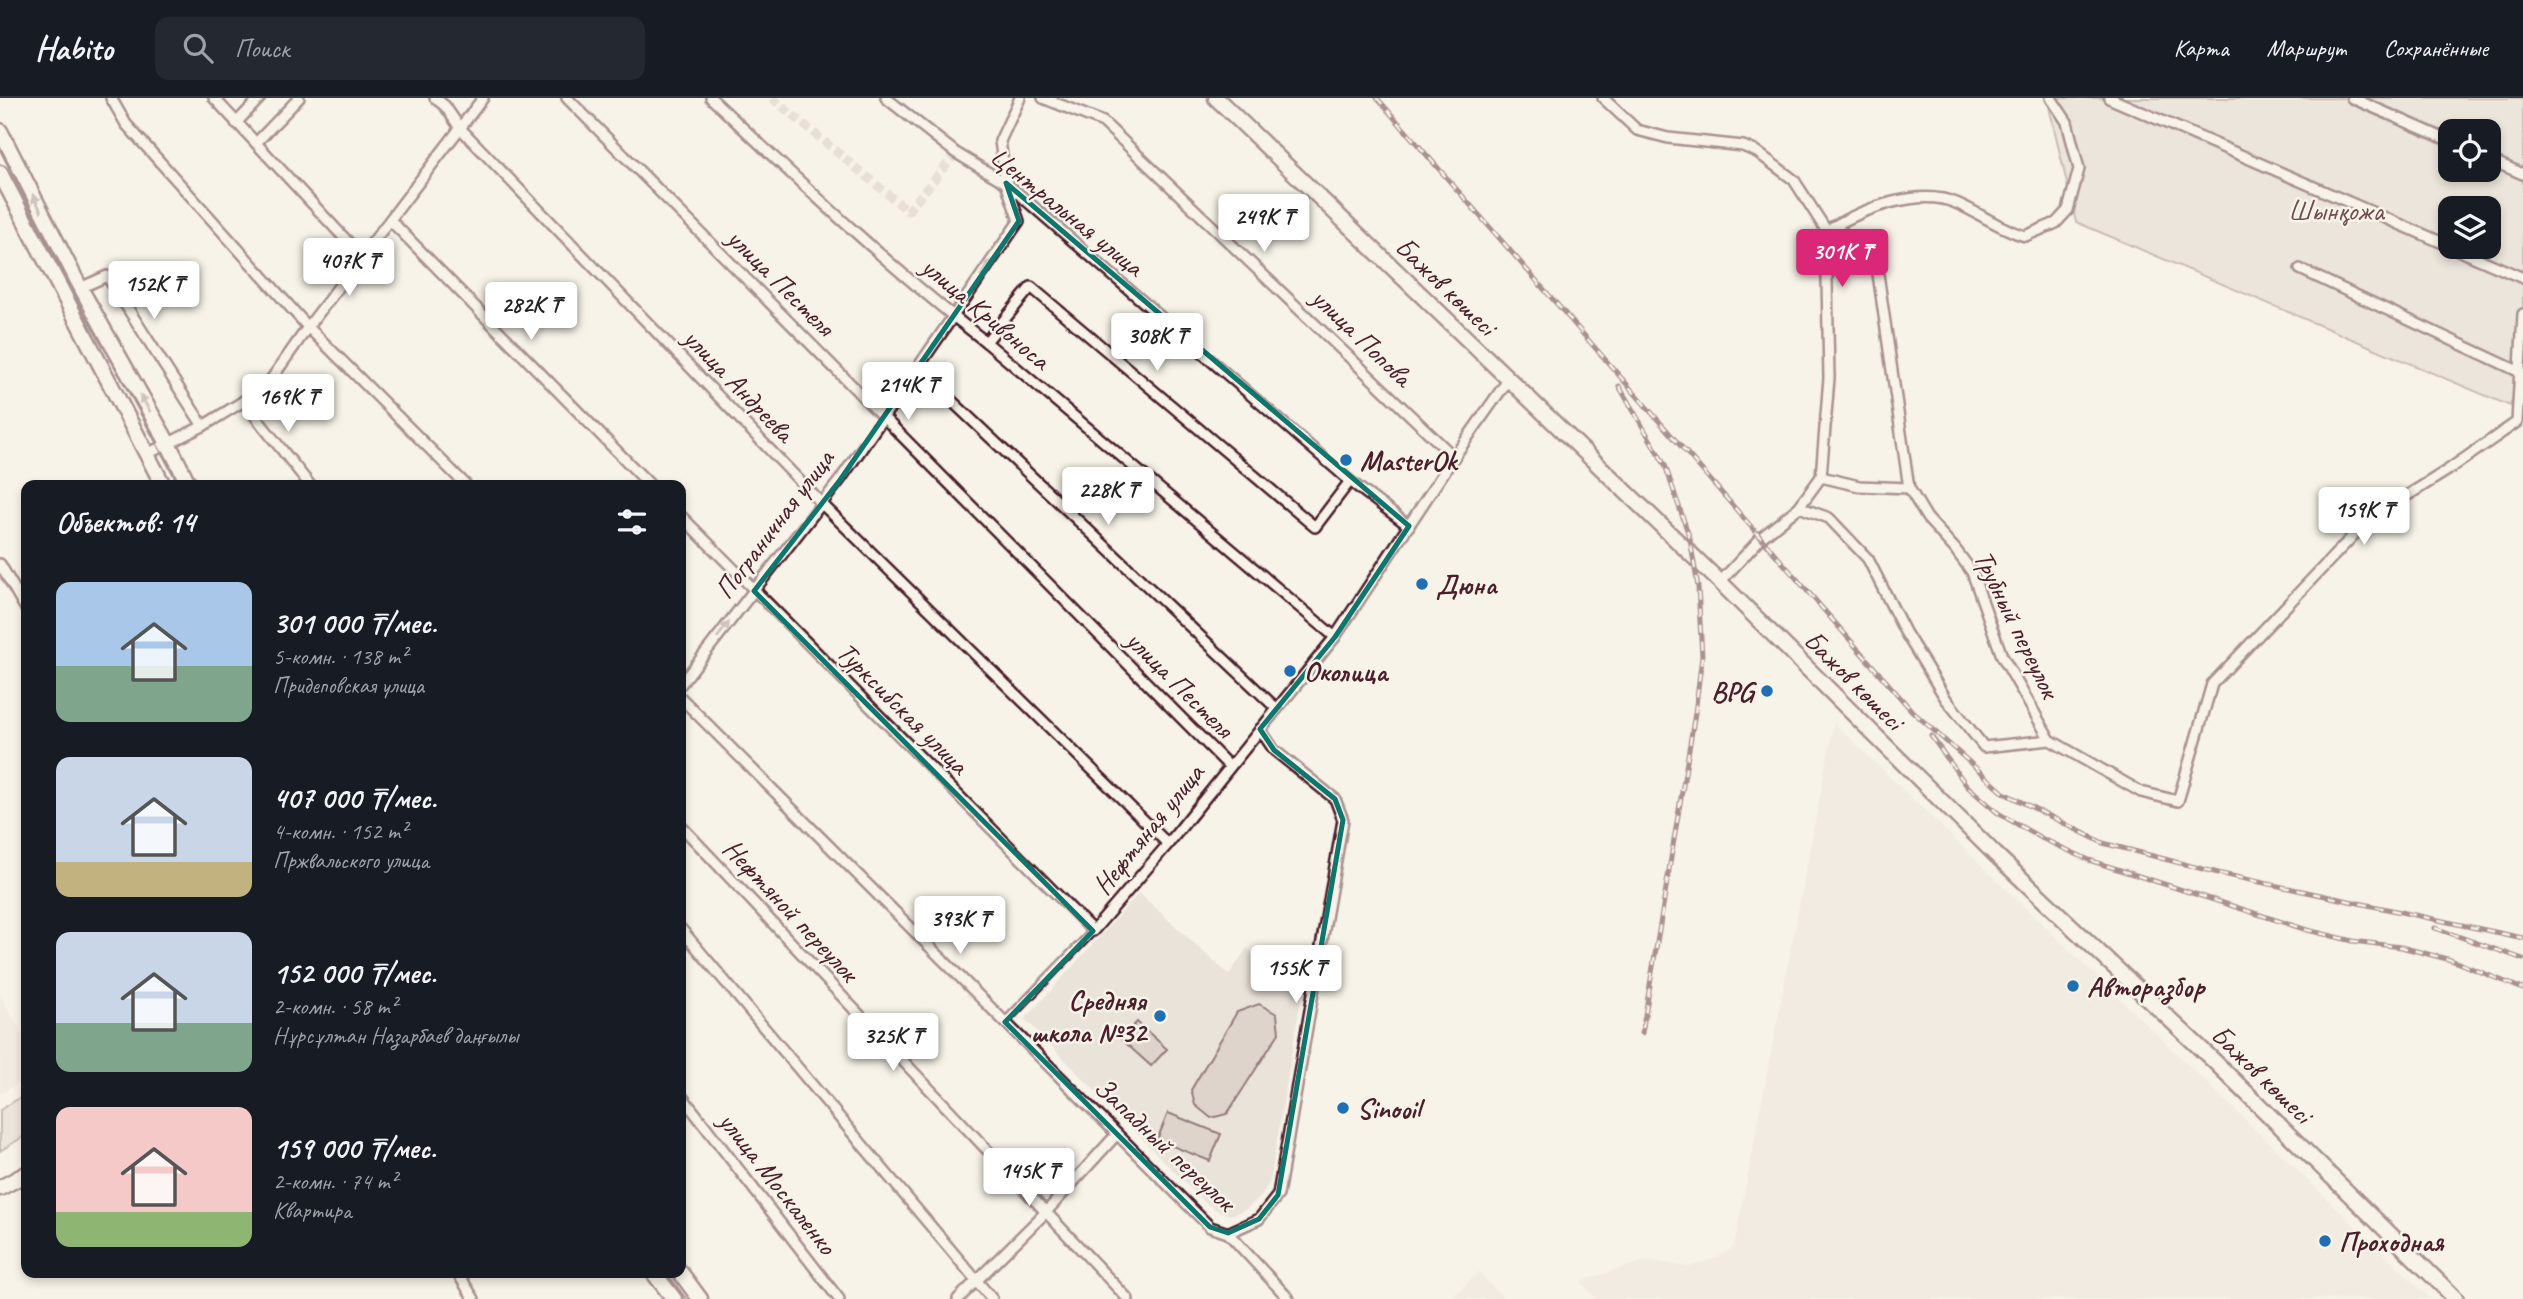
<!DOCTYPE html>
<html lang="ru">
<meta charset="utf-8">
<style>
body{margin:0;font-family:Caveat,sans-serif;background:#242831;color:#f1f3f6;height:100vh;display:flex;flex-direction:column;font-size:26px;white-space:nowrap}
*{box-sizing:border-box;margin:0}
p{font-size:23px;color:#9ea1a6}
.icon{flex:none;width:38px;height:38px;fill:none;stroke:currentColor;stroke-width:2;stroke-linecap:round;stroke-linejoin:round}
.map{position:relative;flex:1;overflow:hidden}
.panel{position:absolute;left:21px;top:382px;width:665px;height:798px;display:flex;flex-direction:column;background:#171b24;border-radius:14px;box-shadow:0 4px 10px #0003}
.panel>*{flex:none}
.controls{position:absolute;left:2438px;top:21px;display:grid;gap:14px}
.controls a{display:grid;place-items:center;width:63px;height:63px;border-radius:14px;background:#171b24;box-shadow:0 4px 10px #0003;font-size:35px}
.price{position:absolute;translate:-50% -60px;padding:0 16px;border-radius:7px;background:#fff;color:#222;font-size:23px;line-height:46px;filter:drop-shadow(0 2px 4px #0008)}
.price::after{content:'';position:absolute;left:50%;top:42px;width:21px;height:16px;margin-left:-10px;background:inherit;clip-path:polygon(0 0,100% 0,50% 100%)}
.price.selected{background:#db2777;color:#fff}
ul{padding:0;list-style:none}
li{display:flex;align-items:center;gap:21px;height:175px;padding:0 35px}
li span{display:grid;place-items:center;flex:none;width:196px;height:140px;border-radius:14px;color:#555}
li>.icon{margin-inline-start:auto}
span .icon{width:84px;height:84px;fill:#fffc;stroke-width:1}
li b{font-size:30px}
h2{display:flex;justify-content:space-between;align-items:center;height:84px;padding:0 35px;font-size:30px}
header{display:flex;align-items:center;gap:42px;box-sizing:border-box;height:98px;padding:0 35px;background:#171b24;border-bottom:2px solid #363941}
header strong{font-size:33px}
nav{display:flex;gap:38px;margin-inline-start:auto;font-size:24px}
.search{width:490px;height:63px;background:#242831;display:flex;align-items:center;gap:18px;box-sizing:border-box;padding:0 24px;border-radius:14px;color:#9ea1a6;font-size:26px}
.map>svg:first-child{display:block}
.built{fill:#eae3da}
.green{fill:#ded4cc;stroke:#947a7c;stroke-width:2;fill-rule:evenodd}
.lines{fill:none;stroke-linecap:round;stroke-linejoin:round}
.minor-tunnel{stroke:#d4c9c2;stroke-width:9;stroke-dasharray:9 4.5;stroke-linecap:butt}
.pedestrian-casing{stroke:#4a1f2b;stroke-width:11}
.minor-casing{stroke:#4a1f2b;stroke-width:14}
.primary-casing{stroke:#4a1f2b;stroke-width:19}
.trunk-casing{stroke:#4a1f2b;stroke-width:19}
.pedestrian{stroke:#f7f3e8;stroke-width:6}
.minor{stroke:#f7f3e8;stroke-width:9}
.primary{stroke:#f7f3e8;stroke-width:14}
.trunk{stroke:#f7f3e8;stroke-width:14}
.tram{stroke:#4a1f2b;stroke-width:2}
.rail-casing{stroke:#4a1f2b;stroke-width:5}
.rail{stroke:#f7f3e8;stroke-width:2.5;stroke-dasharray:8;stroke-linecap:butt}
.oneway{fill:#a0898a}
.marked{fill:none;stroke:#0f766e;stroke-width:5;stroke-linejoin:round}
.poi-dot{fill:#1f6fb2;stroke:#f7f3e8;stroke-width:2.5}
.labels{text-anchor:middle;dominant-baseline:central;stroke-width:5;stroke-linejoin:round;paint-order:stroke}
.park-label{font-size:28px;fill:#6f4c53;stroke:#f7f3e8}
.street-label{font-size:28px;fill:#4a1f2b;stroke:#f7f3e8}
.poi-label{font-size:28px;font-weight:bold;fill:#4a1f2b;stroke:#f7f3e8;text-anchor:start}
</style>
<header>
<strong>Habito</strong>
<div class="search"><svg class="icon" aria-label="search" viewBox="0 0 24 24"><circle cx="10" cy="10" r="6"/><path d="M15 15l6 6"/></svg>Поиск</div>
<nav><a>Карта</a><a>Маршрут</a><a>Сохранённые</a></nav>
</header>
<div class="map">
<svg width="2523" height="1201" viewBox="0 0 2523 1201">
<rect width="100%" height="100%" fill="#f7f3e8"/>
<filter id="ink" filterUnits="userSpaceOnUse"><feTurbulence type="fractalNoise" baseFrequency=".0143" numOctaves="2"/><feDisplacementMap in="SourceGraphic" scale="14" xChannelSelector="R" yChannelSelector="G"/><feConvolveMatrix kernelMatrix="1 2 1 2 8 2 1 2 1" color-interpolation-filters="sRGB"/></filter>
<g filter="url(#ink)">
<g class="built">
<polygon points="1834,625 2431,1201 1596,1201 1581,1183 1648,1162 1689,1169 1717,1160 1734,1149"/>
<polygon points="1139,795 1229,877 1247,850 1278,875 1304,883 1270,1083 1261,1099 1246,1111 1231,1117 1216,1112 1204,1104 1025,921"/>
<polygon points="0,898 26,942 26,981 0,996"/>
<polygon points="1479,1174 1504,1201 1450,1201"/>
</g>
<g class="green">
<path d="M2047 0H2523V216L2520 274 2510 308 2076 124ZM2450 33H2488V72H2450ZM2450 110H2488V149H2450Z"/>
<polygon points="1259,906 1277,916 1279,935 1227,1016 1211,1020 1195,1007 1191,992 1237,914"/>
<polygon points="1137,924 1167,951 1151,968 1121,941"/>
<polygon points="26,996 26,1037 0,1053 0,1012"/>
<polygon points="1168,1015 1221,1036 1210,1063 1157,1042"/>
</g>
<g class="lines">
<polyline class="minor-tunnel" points="772,0 908,113 956,55"/>
<defs>
<polyline id="pedestrian" points="1005,924 1093,833"/>
<g id="minor">
<polyline points="111,0 126,26 308,229 466,387"/>
<polyline points="214,0 362,159"/>
<polyline points="435,0 445,8 460,30 821,405 1168,746"/>
<polyline points="567,0 1229,668"/>
<path d="M711 0C800 84 889 169 986 244L1335 539"/>
<polyline points="886,0 956,55 1006,85 1350,383 1409,428"/>
<polyline points="1043,0 1103,24 1454,359"/>
<polyline points="1603,0 1637,32 1668,40 1743,48 1757,54 1794,82 1826,132 1829,280 1821,379 1799,409 1762,439 1720,484"/>
<polyline points="2109,0 2450,148"/>
<polyline points="2352,0 2450,43"/>
<polyline points="236,25 260,0"/>
<polyline points="256,45 299,0"/>
<polyline points="2488,61 2523,76"/>
<polyline points="391,123 650,387"/>
<path d="M1834 128C1852 142 1871 153 1878 176L1909 390 1927 420 1955 451 1972 474 2002 558 2050 642"/>
<path d="M1831 130C1863 111 1919 89 1956 105 1980 115 2000 131 2025 138L2056 125 2068 112 2079 71 2067 24 2051 0"/>
<polyline points="2451,149 2523,180"/>
<polyline points="2300,171 2520,274"/>
<polyline points="80,190 107,178 203,328"/>
<polyline points="986,244 1031,189 1315,429 1350,383"/>
<polyline points="917,270 1277,611"/>
<polyline points="243,303 310,387"/>
<polyline points="147,356 203,328 265,290 308,229 483,0"/>
<polyline points="1821,379 1859,388 1909,390"/>
<polyline points="1799,409 1829,420 1868,461 1905,534 1946,601 1984,649 2050,642 2141,694 2178,703 2212,586 2368,422 2448,372 2517,324 2523,216"/>
<polyline points="681,418 1093,833 1168,746 1335,539 1454,359 1508,282"/>
<polyline points="0,466 26,511"/>
<polyline points="681,586 840,382 1019,123 1006,85 1000,43 1020,0"/>
<polyline points="681,600 1210,1129 1228,1135 1289,1201"/>
<polyline points="681,728 1128,1201"/>
<polyline points="681,831 992,1201"/>
<polyline points="681,997 839,1201"/>
<polyline points="1228,1135 1259,1121 1278,1097 1343,722 1335,701 1274,652 1260,631"/>
<polyline points="457,1174 474,1201"/>
<polyline points="958,1201 1046,1114 1117,1036"/>
</g>
<g id="primary">
<polyline points="1216,0 1720,484 1995,756 2215,964 2456,1201"/>
<polyline points="653,1174 674,1201"/>
<polyline points="680,1174 700,1201"/>
</g>
<g id="trunk">
<polyline points="0,33 80,190 169,347 189,387"/>
<polyline points="0,75 163,387"/>
<polyline points="0,1090 26,1076"/>
</g>
</defs>
<use href="#pedestrian" class="pedestrian-casing"/>
<use href="#minor" class="minor-casing"/>
<use href="#primary" class="primary-casing"/>
<use href="#trunk" class="trunk-casing"/>
<use href="#pedestrian" class="pedestrian"/>
<use href="#minor" class="minor"/>
<use href="#primary" class="primary"/>
<use href="#trunk" class="trunk"/>
<g class="tram">
<polyline points="0,49 72,189 179,387"/>
<polyline points="666,1174 686,1201"/>
</g>
<defs>
<g id="rail">
<polyline points="1377,0 1912,613 2004,695 2103,745 2222,776 2523,840"/>
<polyline points="1619,288 1665,367 1690,441 1698,489 1702,558 1695,615 1642,935"/>
<polyline points="1931,638 1967,688 1998,715 2041,740 2089,762 2307,832 2353,843 2401,849 2451,862 2523,891"/>
<polyline points="2435,830 2523,861"/>
</g>
</defs>
<use href="#rail" class="rail-casing"/>
<use href="#rail" class="rail"/>
</g>
<defs><path id="oneway-solid" d="M-6-.8H1V-3.2L6.5 0L1 3.2V.8H-6Z" transform="scale(1.75)"/></defs>
<g class="oneway">
<use href="#oneway-solid" transform="translate(37 105) rotate(-117)"/>
<use href="#oneway-solid" transform="translate(986 170) rotate(-55)"/>
<use href="#oneway-solid" transform="translate(145 305) rotate(-120)"/>
<use href="#oneway-solid" transform="translate(723 532) rotate(-52)"/>
</g>
</g>
<path d="M0 0H2523V1201H0ZM1006 85 1409 428 1335 539 1260 631 1274 652 1335 701 1343 722 1278 1097 1259 1121 1228 1135 1210 1129 1005 924 1093 833 754 493 840 382 1019 123Z" fill="#f7f3e8" fill-opacity=".55" fill-rule="evenodd"/>
<path class="marked" d="M1006 85 1409 428 1335 539 1260 631 1274 652 1335 701 1343 722 1278 1097 1259 1121 1228 1135 1210 1129 1005 924 1093 833 754 493 840 382 1019 123Z"/>
<g class="poi-dot">
<circle cx="1346" cy="362" r="7"/>
<circle cx="1422" cy="486" r="7"/>
<circle cx="1290" cy="573" r="7"/>
<circle cx="1767" cy="593" r="7"/>
<circle cx="2073" cy="888" r="7"/>
<circle cx="1160" cy="918" r="7"/>
<circle cx="1343" cy="1010" r="7"/>
<circle cx="2325" cy="1143" r="7"/>
</g>
<g class="labels">
<g class="park-label">
<text x="2336" y="112">Шынқожа</text>
</g>
<g class="street-label">
<text transform="translate(1067 113) rotate(39)">Центральная улица</text>
<text transform="translate(781 184) rotate(45)">улица Пестеля</text>
<text transform="translate(1446 188) rotate(44)">Бажов көшесі</text>
<text transform="translate(986 215) rotate(40)">улица Кривоноса</text>
<text transform="translate(1362 239) rotate(44)">улица Попова</text>
<text transform="translate(739 287) rotate(46)">улица Андреева</text>
<text transform="translate(774 426) rotate(-53)">Пограничная улица</text>
<text transform="translate(2017 526) rotate(64)">Трубный переулок</text>
<text transform="translate(1854 582) rotate(45)">Бажов көшесі</text>
<text transform="translate(1180 586) rotate(45)">улица Пестеля</text>
<text transform="translate(903 610) rotate(45)">Турксибская улица</text>
<text transform="translate(1148 731) rotate(-51)">Нефтяная улица</text>
<text transform="translate(791 812) rotate(47)">Нефтяной переулок</text>
<text transform="translate(2262 976) rotate(44)">Бажов көшесі</text>
<text transform="translate(1165 1046) rotate(43)">Западный переулок</text>
<text transform="translate(778 1085) rotate(52)">улица Москаленко</text>
</g>
<g class="poi-label">
<text x="1360" y="362">MasterOk</text>
<text x="1436" y="486">Дюна</text>
<text x="1304" y="573">Околица</text>
<text x="1753" y="593" text-anchor="end">BPG</text>
<text x="2087" y="888">Авторазбор</text>
<text x="1146" y="902" text-anchor="end">Средняя<tspan x="1146" dy="32">школа №32</tspan></text>
<text x="1357" y="1010">Sinooil</text>
<text x="2339" y="1143">Проходная</text>
</g>
</g>
</svg>
<div class="controls">
<a><svg class="icon" aria-label="locate" viewBox="0 0 24 24"><circle cx="12" cy="12" r="6"/><path d="M12 2v4M12 18v4M2 12h4M18 12h4"/></svg></a>
<a><svg class="icon" aria-label="layers" viewBox="0 0 24 24"><path d="M12 4l9 5-9 5-9-5zM3 14l9 5 9-5"/></svg></a>
</div>
<b class="price" style="left:1264px;top:156px">249K ₸</b>
<b class="price selected" style="left:1842px;top:191px">301K ₸</b>
<b class="price" style="left:349px;top:200px">407K ₸</b>
<b class="price" style="left:154px;top:223px">152K ₸</b>
<b class="price" style="left:531px;top:244px">282K ₸</b>
<b class="price" style="left:1157px;top:275px">308K ₸</b>
<b class="price" style="left:908px;top:324px">214K ₸</b>
<b class="price" style="left:288px;top:336px">169K ₸</b>
<b class="price" style="left:1108px;top:429px">228K ₸</b>
<b class="price" style="left:2364px;top:449px">159K ₸</b>
<b class="price" style="left:960px;top:858px">393K ₸</b>
<b class="price" style="left:1296px;top:907px">155K ₸</b>
<b class="price" style="left:893px;top:975px">325K ₸</b>
<b class="price" style="left:1029px;top:1110px">145K ₸</b>
<section class="panel">
<h2>Объектов: 14<svg class="icon" aria-label="filters" viewBox="0 0 24 24"><path d="M4 7h16M4 17h16"/><circle cx="9" cy="7" r="2"/><circle cx="15" cy="17" r="2"/></svg></h2>
<ul>
<li><span style="background:linear-gradient(#a9c7e8 60%,#7fa58c 0)"><svg class="icon" aria-label="home" viewBox="0 0 24 24"><path d="M3 11l9-7 9 7M6 9v11h12V9"/></svg></span><div><b>301 000 ₸/мес.</b><p>5-комн. · 138 m²</p><p>Придеповская улица</p></div></li>
<li><span style="background:linear-gradient(#c9d6e8 75%,#c2b280 0)"><svg class="icon" aria-label="home" viewBox="0 0 24 24"><path d="M3 11l9-7 9 7M6 9v11h12V9"/></svg></span><div><b>407 000 ₸/мес.</b><p>4-комн. · 152 m²</p><p>Пржвальского улица</p></div></li>
<li><span style="background:linear-gradient(#c9d6e8 65%,#7fa58c 0)"><svg class="icon" aria-label="home" viewBox="0 0 24 24"><path d="M3 11l9-7 9 7M6 9v11h12V9"/></svg></span><div><b>152 000 ₸/мес.</b><p>2-комн. · 58 m²</p><p>Нұрсұлтан Назарбаев даңғылы</p></div></li>
<li><span style="background:linear-gradient(#f6c9c9 75%,#8fb573 0)"><svg class="icon" aria-label="home" viewBox="0 0 24 24"><path d="M3 11l9-7 9 7M6 9v11h12V9"/></svg></span><div><b>159 000 ₸/мес.</b><p>2-комн. · 74 m²</p><p>Квартира</p></div></li>
</ul>
</section>
</div>
